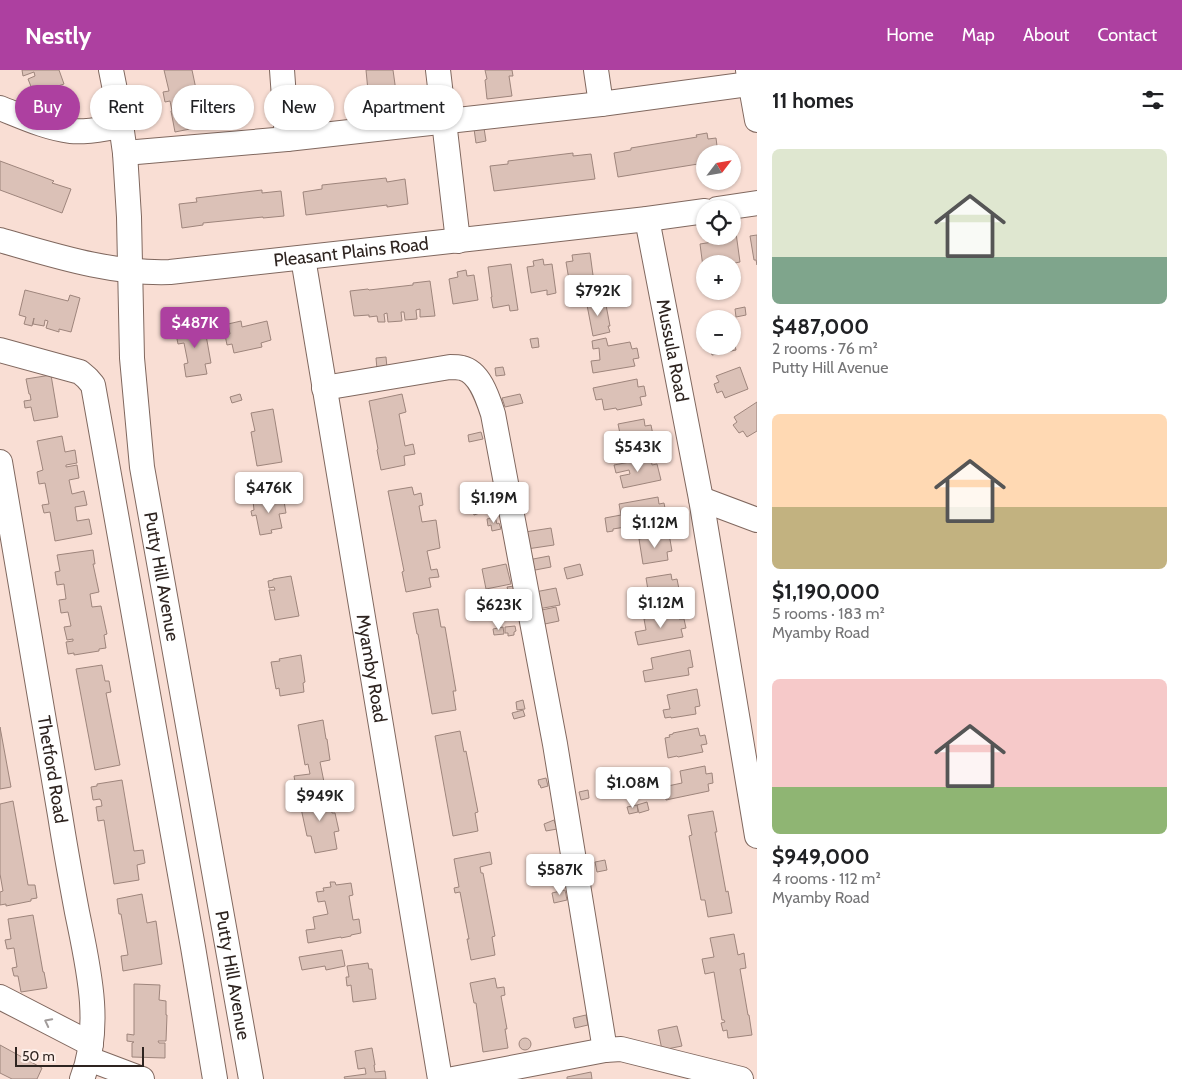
<!DOCTYPE html>
<meta charset="utf-8">
<style>
body{margin:0;font-family:Cabin,sans-serif;background:#f2f2f2;color:#202124;height:100vh;display:flex;flex-direction:column;font-size:19px;white-space:nowrap}
*{box-sizing:border-box;margin:0}
p{font-size:16px;color:#757577}
.icon{flex:none;width:28px;height:28px;fill:none;stroke:currentColor;stroke-width:2;stroke-linecap:round;stroke-linejoin:round}
.map{position:relative;flex:1;overflow:hidden}
.details{display:flex;flex-direction:column;background:#fff;width:425px}
.details>*{flex:none}
.top-card{position:absolute;left:15px;top:15px;width:475px;height:45px;display:flex;gap:10px}
.needle{width:32px;rotate:59deg}
.fabs{position:absolute;left:696px;top:75px;display:grid;gap:10px}
.fabs a{display:grid;place-items:center;width:45px;height:45px;border-radius:50%;background:#fff;box-shadow:0 1px 4px #0004;font-size:25px}
.scale{position:absolute;left:15px;bottom:12px;width:129px;box-sizing:border-box;padding-left:5px;border:2px solid #2e2420;border-top:0;font-size:14px;line-height:18px;white-space:nowrap;color:#2e2420;-webkit-text-stroke:4px #feeee8;paint-order:stroke}
.price{position:absolute;translate:-50% -42px;padding:0 11px;border-radius:5px;background:#fff;color:#222;font-size:16px;line-height:32px;filter:drop-shadow(0 1px 2px #0008)}
.price::after{content:'';position:absolute;left:50%;top:30px;width:15px;height:11px;margin-left:-8px;background:inherit;clip-path:polygon(0 0,100% 0,50% 100%)}
.price.active{background:#ad40a0;color:#fff}
ul{padding:0;list-style:none}
li{display:grid;align-content:center;gap:10px;height:265px;padding:0 15px}
li span{display:grid;place-items:center;height:155px;border-radius:8px;color:#555}
li>.icon{margin-inline-start:auto}
span .icon{width:90px;height:90px;fill:#fffc;stroke-width:1}
li b{font-size:21px}
h2{display:flex;justify-content:space-between;align-items:center;height:60px;padding:0 15px;font-size:21px}
.chip{padding:0 18px;border-radius:22px;background:#fff;box-shadow:0 1px 4px #0004;font-size:18px;line-height:45px}
.chip.active{background:#ad40a0;color:#fff}
header{display:flex;align-items:center;gap:30px;box-sizing:border-box;height:70px;padding:0 25px;background:#ad40a0;color:#fff}
header strong{font-size:24px}
nav{display:flex;gap:28px;margin-inline-start:auto;font-size:18px}
main{display:flex;flex:1;min-height:0}
.map>svg:first-child{display:block}
.building{fill:#dbc1b7;stroke:#9e857c}
.lines{fill:none;stroke-linecap:round;stroke-linejoin:round}
.minor-casing{stroke:#80685f;stroke-width:26}
.minor{stroke:#fff;stroke-width:24}
.oneway{stroke:#a19c9b}
.labels{text-anchor:middle;dominant-baseline:central;stroke-width:4;stroke-linejoin:round;paint-order:stroke}
.street-label{font-size:18px;fill:#2e2420;stroke:#feeee8}
</style>
<header>
<strong>Nestly</strong>
<nav><a>Home</a><a>Map</a><a>About</a><a>Contact</a></nav>
</header>
<main>
<div class="map">
<svg width="757" height="1009" viewBox="0 0 757 1009">
<rect width="100%" height="100%" fill="#f9ded4"/>
<g class="building">
<polygon points="22,0 59,0 64,14 40,22 39,18 32,19 28,9 35,6 34,2 23,6"/>
<polygon points="164,0 192,0 200,38 196,39 200,57 175,62 171,41 172,41 170,31 165,32 163,22 169,21"/>
<polygon points="366,0 393,0 398,36 373,38 371,21 368,21"/>
<polygon points="485,0 512,0 513,6 509,6 512,26 487,29 485,10 487,9"/>
<polygon points="484,58 486,71 476,73 474,59"/>
<polygon points="707,63 708,69 716,68 718,84 705,84 705,95 699,96 698,94 618,107 614,83 631,80 631,78 697,67 696,65"/>
<polygon points="573,83 573,86 591,84 595,109 494,121 490,96 508,94 508,91"/>
<polygon points="0,91 54,111 52,113 71,119 62,143 0,120"/>
<polygon points="386,108 387,112 405,109 408,134 387,137 387,135 306,145 303,122 322,119 322,115"/>
<polygon points="262,120 262,123 281,121 284,146 263,148 263,147 203,153 203,155 182,158 179,134 197,132 196,128"/>
<polygon points="732,163 736,163 740,192 730,194 705,194 705,197 703,197 700,174 719,171 719,166 732,166"/>
<polygon points="757,165 757,195 756,190 754,190 750,166"/>
<polygon points="590,183 595,220 592,220 592,219 571,222 566,192 573,191 572,185"/>
<polygon points="543,189 544,195 552,194 556,223 547,225 547,220 531,223 527,197 534,196 533,191"/>
<polygon points="511,194 518,240 510,241 509,235 493,238 491,227 492,227 488,197"/>
<polygon points="466,200 467,206 474,205 478,230 453,234 449,209 458,207 457,202"/>
<polygon points="430,211 435,246 420,247 420,239 416,240 417,249 405,250 404,242 401,242 402,251 388,252 387,243 384,244 385,252 378,252 377,246 369,247 369,245 354,246 350,221 368,219 369,220 413,215 413,213"/>
<polygon points="25,220 68,231 70,225 80,228 71,262 59,259 59,262 46,258 48,251 45,250 44,256 33,254 34,248 32,256 24,254 26,247 19,245"/>
<polygon points="598,227 600,236 606,235 610,256 608,256 610,262 593,266 586,230"/>
<polygon points="745,237 746,245 736,247 735,239"/>
<polygon points="241,251 242,257 267,251 271,270 261,273 262,277 234,283 232,274 227,275 225,265 230,264 228,254"/>
<polygon points="204,254 211,293 205,294 207,304 186,307 184,294 188,293 184,273 178,274 175,259"/>
<polygon points="732,262 736,280 712,285 710,277 704,278 703,269 705,269 705,276 732,276"/>
<polygon points="538,268 539,277 532,278 530,269"/>
<polygon points="606,268 608,276 630,272 632,279 637,278 639,288 633,289 635,296 593,303 591,291 600,290 599,278 593,279 592,271"/>
<polygon points="386,287 387,298 377,299 376,288"/>
<polygon points="503,297 505,305 496,306 495,298"/>
<polygon points="740,297 748,319 725,328 722,321 717,323 714,314 719,312 716,306"/>
<polygon points="51,305 58,347 34,351 31,337 25,338 24,331 31,330 30,324 29,324 26,309"/>
<polygon points="637,309 638,317 644,316 646,326 640,327 642,335 617,340 616,338 604,340 602,329 596,330 593,318"/>
<polygon points="240,324 242,330 232,333 230,327"/>
<polygon points="402,324 406,342 399,344 405,376 413,374 415,384 404,386 405,395 381,400 377,380 378,379 369,331"/>
<polygon points="520,324 523,333 505,337 502,328"/>
<polygon points="757,332 757,361 747,367 743,361 739,363 733,355 737,352 734,347"/>
<polygon points="273,339 282,392 257,396 251,362 255,361 251,343"/>
<polygon points="644,349 645,356 651,355 653,365 647,366 648,373 623,378 618,354"/>
<polygon points="481,362 483,369 469,372 468,365"/>
<polygon points="62,366 65,382 75,380 77,393 66,395 66,397 77,395 79,408 69,410 72,424 84,421 87,435 75,437 77,451 89,449 92,464 55,471 50,442 44,443 42,435 49,434 45,413 39,414 37,402 43,400 37,371"/>
<polygon points="651,388 652,395 657,394 661,410 623,418 620,406 630,404 629,400 616,403 614,395"/>
<polygon points="412,417 414,425 421,423 423,435 419,436 422,452 436,450 440,478 427,481 431,500 437,499 439,507 429,508 431,517 406,522 402,502 404,501 388,421"/>
<polygon points="492,422 497,437 474,445 469,430"/>
<polygon points="283,425 286,443 279,444 282,458 271,460 272,463 260,465 256,445 252,446 251,441 254,440 253,431"/>
<polygon points="658,427 659,434 664,433 666,443 661,444 662,451 613,459 613,461 607,462 605,448 621,445 619,434"/>
<polygon points="495,447 497,454 499,453 501,459 492,461 491,455 488,456 487,449"/>
<polygon points="551,458 554,475 527,479 525,462"/>
<polygon points="669,464 672,481 667,482 668,490 643,494 639,469"/>
<polygon points="93,480 95,494 93,494 99,522 90,524 92,537 101,536 107,564 104,565 106,578 99,579 99,581 74,585 74,583 68,584 66,572 73,571 73,569 67,570 64,557 71,556 68,542 61,543 59,530 66,529 64,514 57,515 55,502 60,501 57,485"/>
<polygon points="549,486 551,497 530,501 528,490"/>
<polygon points="506,494 511,514 486,519 482,499"/>
<polygon points="580,494 583,505 567,509 564,498"/>
<polygon points="671,504 672,510 677,509 679,519 674,520 675,528 651,532 650,528 645,529 643,521 648,520 646,508"/>
<polygon points="291,506 299,546 275,550 269,520 275,520 274,517 269,518 268,511 273,510 273,509"/>
<polygon points="514,516 517,529 508,531 507,524 509,524 507,517"/>
<polygon points="556,518 560,535 538,539 535,522"/>
<polygon points="556,537 559,551 540,555 537,541"/>
<polygon points="438,539 441,557 445,557 456,621 453,621 456,640 432,644 418,564 417,564 413,543"/>
<polygon points="678,542 679,549 684,549 686,558 681,559 683,567 638,575 635,562 646,560 644,549"/>
<polygon points="515,556 516,561 514,562 514,565 508,566 508,563 505,563 505,557"/>
<polygon points="503,557 504,564 494,565 493,559"/>
<polygon points="690,580 693,597 688,598 689,605 645,612 643,601 653,599 651,588"/>
<polygon points="301,585 305,612 303,613 304,622 280,626 279,618 276,619 271,592 280,591 279,589"/>
<polygon points="102,595 105,611 109,611 111,622 106,623 120,695 95,700 76,599"/>
<polygon points="697,619 700,636 695,637 696,644 671,648 671,647 665,648 663,640 670,639 667,625"/>
<polygon points="523,630 525,639 517,640 516,632"/>
<polygon points="523,640 525,646 514,649 512,643"/>
<polygon points="323,650 326,669 327,669 330,690 320,692 324,712 296,717 294,706 310,704 308,694 305,695 298,655"/>
<polygon points="0,657 11,717 0,719"/>
<polygon points="698,658 700,666 705,665 707,674 701,675 703,682 678,687 677,686 668,688 665,668 670,667 669,665 673,664 673,663"/>
<polygon points="460,661 464,682 466,681 478,742 475,743 478,761 453,766 435,666"/>
<polygon points="705,696 706,704 712,703 713,713 708,714 709,721 666,730 663,717 682,713 680,701"/>
<polygon points="546,708 548,716 541,718 540,715 539,715 538,710"/>
<polygon points="122,710 134,781 143,780 145,793 137,795 139,810 114,814 104,750 98,751 96,737 102,736 101,730 100,730 100,729 93,730 91,717 97,716 97,714"/>
<polygon points="588,720 589,728 581,730 579,722"/>
<polygon points="328,724 332,743 335,743 339,761 334,762 337,779 315,783 311,766 307,766 299,729"/>
<polygon points="13,731 28,815 35,815 37,828 31,829 31,831 6,836 6,834 0,835 0,822 3,821 0,804 0,734"/>
<polygon points="647,732 649,740 639,743 637,735"/>
<polygon points="637,735 638,742 629,744 627,737"/>
<polygon points="713,741 717,762 715,762 726,822 728,821 732,843 708,847 705,830 701,830 689,766 692,765 688,745"/>
<polygon points="554,750 557,759 546,761 544,754"/>
<polygon points="490,782 492,794 480,797 481,803 483,803 495,866 492,867 495,885 471,890 467,869 469,869 460,822 455,823 454,818 459,817 454,789"/>
<polygon points="605,790 607,800 597,802 595,792"/>
<polygon points="330,812 335,812 336,815 351,813 353,825 349,826 353,850 359,849 361,863 351,865 351,866 341,868 341,867 308,873 306,860 315,859 313,847 328,844 325,831 318,832 316,822 324,821 323,818 331,817"/>
<polygon points="565,820 567,830 554,833 552,823"/>
<polygon points="142,824 147,853 156,851 162,894 123,901 121,886 128,885 121,844 119,844 117,829"/>
<polygon points="33,845 43,902 44,902 47,918 21,922 18,906 14,906 12,898 17,897 14,878 7,879 5,870 11,869 8,849"/>
<polygon points="734,864 738,885 744,883 746,898 740,899 748,945 749,945 752,965 728,968 727,960 723,961 721,953 725,952 724,950 722,950 714,902 705,904 702,889 714,887 710,868"/>
<polygon points="342,880 345,896 326,900 325,896 302,900 299,887"/>
<polygon points="368,893 369,899 372,899 376,929 353,932 351,915 347,916 346,907 349,907 347,896"/>
<polygon points="495,908 497,918 504,917 505,925 501,926 507,959 505,959 508,978 483,982 476,933 474,933 470,913"/>
<polygon points="134,914 160,915 159,930 166,931 166,945 167,945 166,971 158,971 159,973 165,973 165,988 132,987 132,973 134,972 127,971 127,964 134,965"/>
<polygon points="586,945 588,955 575,958 573,948"/>
<polygon points="677,956 682,976 662,980 658,960"/>
<circle cx="525" cy="974" r="6"/>
<polygon points="0,975 42,998 37,1009 12,1009 0,1003"/>
<polygon points="372,978 375,995 374,995 375,1002 385,1001 386,1009 345,1009 344,1007 366,1004 365,998 358,999 355,981"/>
<polygon points="591,1002 592,1009 567,1009 567,1007"/>
</g>
<g class="lines">
<defs>
<g id="minor">
<path id="s1" d="M111 0 119 40 125 83 129 147 132 288 142 397 251 1009"/>
<polyline points="282,0 287,69"/>
<polyline points="438,0 458,171"/>
<polyline points="596,0 601,34"/>
<polyline points="748,0 757,50"/>
<path d="M0 38C23 47 46 58 71 61 87 63 105 58 122 56"/>
<polyline points="125,83 287,69 601,34 757,13"/>
<polyline points="717,139 757,133"/>
<path id="s2" d="M647 149 701 429 757 766"/>
<path id="s3" d="M0 170C56 186 111 204 170 202L533 162 647 149 705 141"/>
<path id="s4" d="M303 188 440 1009"/>
<polyline points="0,280 80,302 87,308 93,315 193,877 215,1009"/>
<path d="M324 318 450 297C454 297 458 297 462 298 480 302 488 329 493 344L555 674 605 980"/>
<path id="s5" d="M0 392C21 509 40 627 60 745 65 777 71 810 77 842 88 896 103 956 82 1009"/>
<polyline points="701,429 757,450"/>
<polyline points="0,927 91,974"/>
<polyline points="89,989 142,1009"/>
<polyline points="453,1009 605,980 621,979 741,1009"/>
</g>
</defs>
<use href="#minor" class="minor-casing"/>
<use href="#minor" class="minor"/>
</g>
<defs><path id="oneway-chevron" d="M-2-3.5L2.5 0L-2 3.5" fill="none" stroke-width="1.6" stroke-linecap="round" stroke-linejoin="round" transform="scale(1.25)"/></defs>
<use class="oneway" href="#oneway-chevron" transform="translate(48 952) rotate(-153)"/>
<g class="labels">
<g class="street-label">
<text stroke="none"><textPath href="#s3" startOffset="356">Pleasant Plains Road</textPath></text>
<text stroke="none"><textPath href="#s2" startOffset="134">Mussula Road</textPath></text>
<text stroke="none"><textPath href="#s1" startOffset="510">Putty Hill Avenue</textPath></text>
<text stroke="none"><textPath href="#s4" startOffset="416">Myamby Road</textPath></text>
<text stroke="none"><textPath href="#s5" startOffset="312">Thetford Road</textPath></text>
<text stroke="none"><textPath href="#s1" startOffset="915">Putty Hill Avenue</textPath></text>
</g>
</g>
</svg>
<div class="fabs">
<a><svg class="needle" viewBox="-14 -14 28 28"><path d="M0-13l5 13h-10z" fill="#e53935"/><path d="M0 13l5-13h-10z" fill="#757577"/></svg></a>
<a><svg class="icon" aria-label="locate" viewBox="0 0 24 24"><circle cx="12" cy="12" r="6"/><path d="M12 2v4M12 18v4M2 12h4M18 12h4"/></svg></a>
<a>+</a>
<a>−</a>
</div>
<div class="scale">50 m</div>
<b class="price" style="left:598px;top:247px">$792K</b>
<b class="price active" style="left:195px;top:279px">$487K</b>
<b class="price" style="left:638px;top:403px">$543K</b>
<b class="price" style="left:269px;top:444px">$476K</b>
<b class="price" style="left:494px;top:454px">$1.19M</b>
<b class="price" style="left:655px;top:479px">$1.12M</b>
<b class="price" style="left:661px;top:559px">$1.12M</b>
<b class="price" style="left:499px;top:561px">$623K</b>
<b class="price" style="left:633px;top:739px">$1.08M</b>
<b class="price" style="left:320px;top:752px">$949K</b>
<b class="price" style="left:560px;top:826px">$587K</b>
<div class="top-card">
<a class="chip active">Buy</a>
<a class="chip">Rent</a>
<a class="chip">Filters</a>
<a class="chip">New</a>
<a class="chip">Apartment</a>
</div>
</div>
<section class="details">
<h2>11 homes<svg class="icon" aria-label="filters" viewBox="0 0 24 24"><path d="M4 7h16M4 17h16"/><circle cx="9" cy="7" r="2"/><circle cx="15" cy="17" r="2"/></svg></h2>
<ul>
<li><span style="background:linear-gradient(#dfe7d0 70%,#7fa58c 0)"><svg class="icon" aria-label="home" viewBox="0 0 24 24"><path d="M3 11l9-7 9 7M6 9v11h12V9"/></svg></span><div><b>$487,000</b><p>2 rooms · 76 m²</p><p>Putty Hill Avenue</p></div></li>
<li><span style="background:linear-gradient(#ffd9b3 60%,#c2b280 0)"><svg class="icon" aria-label="home" viewBox="0 0 24 24"><path d="M3 11l9-7 9 7M6 9v11h12V9"/></svg></span><div><b>$1,190,000</b><p>5 rooms · 183 m²</p><p>Myamby Road</p></div></li>
<li><span style="background:linear-gradient(#f6c9c9 70%,#8fb573 0)"><svg class="icon" aria-label="home" viewBox="0 0 24 24"><path d="M3 11l9-7 9 7M6 9v11h12V9"/></svg></span><div><b>$949,000</b><p>4 rooms · 112 m²</p><p>Myamby Road</p></div></li>
</ul>
</section>
</main>
